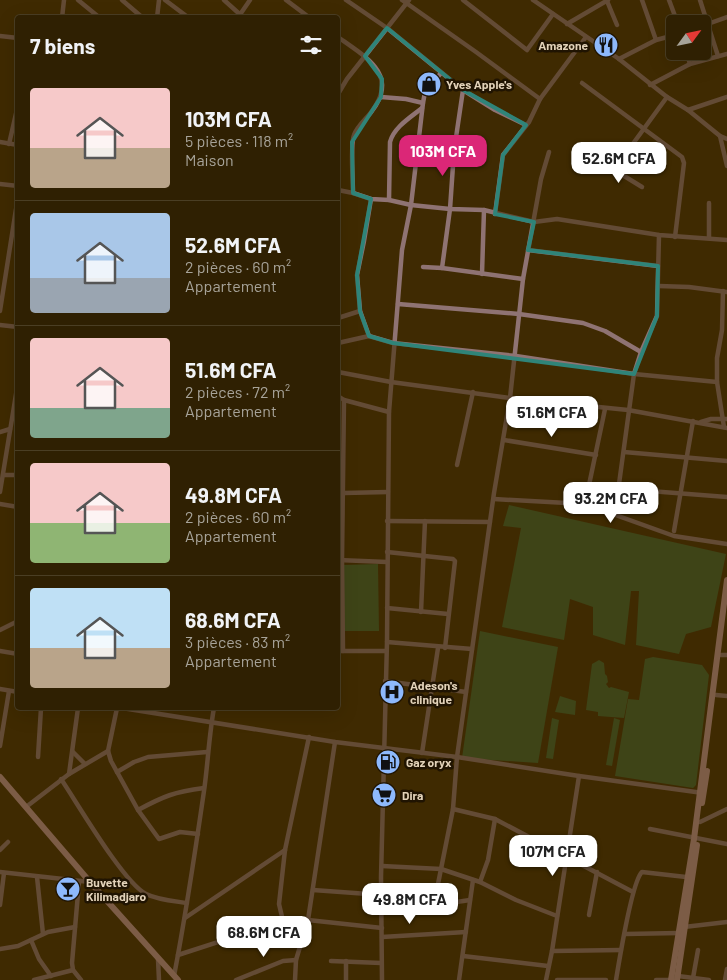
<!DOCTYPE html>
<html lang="fr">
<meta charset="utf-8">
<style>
body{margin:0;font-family:Barlow,sans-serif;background:#3b2d11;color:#f1f3f6;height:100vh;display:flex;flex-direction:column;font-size:19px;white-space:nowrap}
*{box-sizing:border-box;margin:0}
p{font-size:16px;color:#a7a399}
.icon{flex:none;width:28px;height:28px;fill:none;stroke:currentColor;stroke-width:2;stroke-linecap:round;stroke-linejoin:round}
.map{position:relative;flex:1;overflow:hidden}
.side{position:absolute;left:15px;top:15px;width:325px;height:695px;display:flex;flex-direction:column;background:#2f2002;border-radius:5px;box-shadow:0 5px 20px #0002,0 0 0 1px #4a3e24}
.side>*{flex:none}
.needle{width:32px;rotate:57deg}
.tools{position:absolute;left:666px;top:15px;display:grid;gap:10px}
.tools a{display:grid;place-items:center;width:45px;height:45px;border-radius:5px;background:#2f2002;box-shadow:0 5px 20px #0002,0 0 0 1px #4a3e24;font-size:25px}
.price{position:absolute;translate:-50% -42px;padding:0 11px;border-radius:10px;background:#fff;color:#222;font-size:16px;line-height:32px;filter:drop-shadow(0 1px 2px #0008)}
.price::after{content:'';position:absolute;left:50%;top:30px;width:15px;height:11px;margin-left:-8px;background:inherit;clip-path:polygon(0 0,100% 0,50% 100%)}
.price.on{background:#db2777;color:#fff}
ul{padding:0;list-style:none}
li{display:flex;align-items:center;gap:15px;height:125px;padding:0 15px}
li+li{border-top:1px solid #4a3e24}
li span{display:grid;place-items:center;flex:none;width:140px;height:100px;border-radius:5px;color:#555}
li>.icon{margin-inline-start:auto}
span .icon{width:60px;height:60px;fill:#fffc;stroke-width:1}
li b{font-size:21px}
h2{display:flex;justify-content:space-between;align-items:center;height:60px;padding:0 15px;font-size:21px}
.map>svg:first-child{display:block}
.green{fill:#3c6431}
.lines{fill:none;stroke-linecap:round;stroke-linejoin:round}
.minor{stroke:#8f7373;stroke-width:4.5}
.secondary{stroke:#c59a99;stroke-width:6}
.marked{fill:none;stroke:#2f8479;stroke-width:4;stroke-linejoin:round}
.labels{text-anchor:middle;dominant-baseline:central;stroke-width:5;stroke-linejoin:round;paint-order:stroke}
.poi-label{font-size:12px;font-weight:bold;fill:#e2d2b9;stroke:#201402;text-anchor:start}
</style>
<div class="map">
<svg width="727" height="980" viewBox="0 0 727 980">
<rect width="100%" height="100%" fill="#3f2a02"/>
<g class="green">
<polygon points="509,505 726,554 711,627 686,634 679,654 636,645 639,591 631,591 625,645 593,635 593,607 570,599 564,640 502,627 521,528 503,526"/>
<polygon points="378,564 379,631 344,631 343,565"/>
<polygon points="480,631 558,647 538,763 462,758"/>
<polygon points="653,657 702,665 709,675 696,785 693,788 615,776 628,699 639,700 645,659"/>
<polygon points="599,660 604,663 605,674 607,676 608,682 606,684 609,688 611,687 629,692 624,718 598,716 598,712 586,710 592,664"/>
<polygon points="560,696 576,701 575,715 555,712"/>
<polygon points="552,718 559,720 553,759 546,758"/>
<polygon points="614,718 620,720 612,766 606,765"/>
</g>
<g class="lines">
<g class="minor">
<polyline points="78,0 100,18"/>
<polyline points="122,0 143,18"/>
<polyline points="165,0 189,18"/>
<polyline points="224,0 244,18"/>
<polyline points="286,0 310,18"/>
<polyline points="346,0 387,28 463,90 495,110 526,125"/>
<polyline points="402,0 476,52 540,99"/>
<polyline points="463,0 527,50 553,14"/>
<polyline points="533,0 619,59 667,97 688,110 720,136 727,139"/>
<polyline points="642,0 656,40"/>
<polyline points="669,0 678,24"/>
<polyline points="700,0 718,56"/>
<polyline points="607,1 617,25"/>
<polyline points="239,16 250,0"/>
<polyline points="62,18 64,0"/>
<polyline points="157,18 159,0"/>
<polyline points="567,24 608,0"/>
<polyline points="702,26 727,17"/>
<polyline points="0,36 18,38"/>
<path d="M338 37C364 56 400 74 372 111 367 118 357 126 354 135 350 145 353 180 353 193"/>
<polyline points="686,51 690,64"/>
<polyline points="619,59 656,40 675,35"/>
<polyline points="582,83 682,157 684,163 675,237"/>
<polyline points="650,85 690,64 727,54"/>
<polyline points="338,94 347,79 409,0"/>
<polyline points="381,97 406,99 423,103"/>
<polyline points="688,110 727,97"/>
<polyline points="720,136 727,166"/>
<polyline points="0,142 18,145"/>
<polyline points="9,144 18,105"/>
<polyline points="0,184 18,186"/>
<polyline points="642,187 616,171 616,167 667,97"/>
<polyline points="338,190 353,193 371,199 389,200 411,205 450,209 484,210 534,222 557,219 659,235 727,240"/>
<path d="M389 200 390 142C394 127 411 117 422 108"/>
<polyline points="495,214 503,155 529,122 540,99 586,37"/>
<polyline points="659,235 657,316 641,352 634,374 619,484 620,488 624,489 727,497"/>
<polyline points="709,238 709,203"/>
<polyline points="528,250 658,266"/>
<polyline points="423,267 442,268 523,279"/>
<polyline points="442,268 450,209 454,151 463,90"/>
<polyline points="482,274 484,210"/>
<polyline points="659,286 689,287 727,292"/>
<polyline points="723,291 722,330 717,358 717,382 724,427"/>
<polyline points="398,304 519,314 583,323 605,331 641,352"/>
<polyline points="0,311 16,209"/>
<polyline points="338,318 360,311"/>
<polyline points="0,325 18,327"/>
<polyline points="369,336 360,311 357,275 364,241 371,199"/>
<polyline points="338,343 369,336 393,343 516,356 634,374 717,382"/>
<polyline points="338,372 391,382 510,398 628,410 727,428"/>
<polyline points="338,396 344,400 389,412"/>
<polyline points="701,422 711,419 727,419"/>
<polyline points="0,432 10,429"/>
<polyline points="504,440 596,455"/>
<polyline points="624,452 727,461"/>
<polyline points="457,465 473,392"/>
<polyline points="3,475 18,475"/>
<polyline points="0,492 18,382"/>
<polyline points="344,493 388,492"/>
<polyline points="494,499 585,504 674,536 727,544"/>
<polyline points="0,504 18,507"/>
<polyline points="585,504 605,409"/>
<polyline points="387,521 490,522"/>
<polyline points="674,531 693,421"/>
<polyline points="387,552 453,559 455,561 445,648"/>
<polyline points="338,560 387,562"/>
<polyline points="387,608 448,614"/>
<polyline points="421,612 425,521"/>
<polyline points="0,630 18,621"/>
<polyline points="387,642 472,649"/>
<polyline points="0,651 18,654"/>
<polyline points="338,651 386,651"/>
<polyline points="343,651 342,560 344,400"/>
<polyline points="721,655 727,655"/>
<polyline points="385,681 466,692"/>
<polyline points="0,689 18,692"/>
<polyline points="716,695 727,696"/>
<polyline points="117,708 108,751 111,761 138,810 159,839 180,832 198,834"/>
<polyline points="122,708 335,742 457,757 579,776 703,793"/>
<polyline points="0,746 9,691"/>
<polyline points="73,752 85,764"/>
<polyline points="422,753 438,648"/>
<polyline points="38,757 41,708"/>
<polyline points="117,772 134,762 148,757 207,752"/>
<polyline points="69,774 78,708"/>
<path d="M61 779C78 804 123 882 146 894 158 900 174 901 187 903"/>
<polyline points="26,807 69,774 108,751"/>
<polyline points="453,809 495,819 633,892"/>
<path d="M138 810C164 796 174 792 204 788"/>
<polyline points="700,822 727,809"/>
<polyline points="650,829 727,844"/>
<polyline points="0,850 8,842"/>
<polyline points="382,866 441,869 480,882 516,900 557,916"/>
<polyline points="0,872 90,882"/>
<polyline points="37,877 43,934"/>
<polyline points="79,882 72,963 73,970 81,980"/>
<polyline points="480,882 488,860 495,819"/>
<polyline points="313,890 382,895"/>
<polyline points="434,904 453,809 457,757 494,493 510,398 523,279 541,179 549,152"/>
<polyline points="0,905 4,873"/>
<polyline points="382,913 470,900"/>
<polyline points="589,915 597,872"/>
<polyline points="185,918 285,850"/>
<polyline points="283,921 279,904 285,850 309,737"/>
<polyline points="684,927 727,922"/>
<polyline points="625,934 679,933"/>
<polyline points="382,937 466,932"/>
<polyline points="31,940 39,959 51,976"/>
<polyline points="0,949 18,946 48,932 75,927"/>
<polyline points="552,951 621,950"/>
<polyline points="178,955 283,921 308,920 382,928"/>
<polyline points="463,956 548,966"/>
<polyline points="158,959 159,980"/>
<polyline points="331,961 381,963"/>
<path d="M174 976C186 914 195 853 204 791 208 763 209 735 214 708"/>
<polyline points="693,978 698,950"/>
<polyline points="34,980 73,970"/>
<polyline points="236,980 283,961 296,960"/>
<polyline points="295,980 296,960 308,920 335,742"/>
<polyline points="346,980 346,961"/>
<polyline points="382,980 381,877 387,642 389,412 402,250 411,205 423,103 425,92 441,73"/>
<polyline points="459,980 473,880"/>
<polyline points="546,980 552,951 579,776"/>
<polyline points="557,980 606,980"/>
<path d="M616 980C619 962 632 881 642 872L686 877"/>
<polyline points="656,980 671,980 678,976 709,980"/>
<polyline points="725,980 727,969"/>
</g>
<g class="secondary">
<polyline points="0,777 90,882 178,980"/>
<polyline points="702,803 707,771"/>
<polyline points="671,980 694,839 727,580"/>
<polyline points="677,980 697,845"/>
</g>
</g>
<path d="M0 0H727V980H0ZM387 28 463 90 526 125 503 155 495 214 534 222 528 250 658 266 657 316 634 374 393 343 369 336 360 311 357 275 371 199 353 193 352 142 381 97 382 79 365 56Z" fill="#3f2a02" fill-opacity=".55" fill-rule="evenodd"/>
<path class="marked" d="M387 28 463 90 526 125 503 155 495 214 534 222 528 250 658 266 657 316 634 374 393 343 369 336 360 311 357 275 371 199 353 193 352 142 381 97 382 79 365 56Z"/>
<defs>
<symbol id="restaurant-disc" viewBox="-11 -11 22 22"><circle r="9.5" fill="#8eb9fc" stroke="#201402"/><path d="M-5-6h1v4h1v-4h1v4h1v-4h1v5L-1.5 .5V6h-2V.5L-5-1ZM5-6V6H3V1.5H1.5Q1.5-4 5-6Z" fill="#111"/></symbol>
<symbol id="shop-disc" viewBox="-11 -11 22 22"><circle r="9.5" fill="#8eb9fc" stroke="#201402"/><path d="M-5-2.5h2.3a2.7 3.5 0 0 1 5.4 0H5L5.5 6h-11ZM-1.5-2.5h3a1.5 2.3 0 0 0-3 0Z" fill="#111"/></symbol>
<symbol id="hospital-disc" viewBox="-11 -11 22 22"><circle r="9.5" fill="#8eb9fc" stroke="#201402"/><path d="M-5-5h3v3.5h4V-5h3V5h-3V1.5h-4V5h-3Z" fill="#111"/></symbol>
<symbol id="fuel-disc" viewBox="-11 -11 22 22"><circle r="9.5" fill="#8eb9fc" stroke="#201402"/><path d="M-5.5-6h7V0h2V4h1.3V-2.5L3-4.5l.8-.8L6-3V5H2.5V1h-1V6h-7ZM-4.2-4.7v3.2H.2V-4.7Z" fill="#111"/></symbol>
<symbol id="supermarket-disc" viewBox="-11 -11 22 22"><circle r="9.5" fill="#8eb9fc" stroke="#201402"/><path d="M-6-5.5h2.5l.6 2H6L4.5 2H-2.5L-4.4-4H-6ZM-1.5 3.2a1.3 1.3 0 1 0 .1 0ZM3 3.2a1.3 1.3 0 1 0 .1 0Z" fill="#111"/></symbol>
<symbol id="bar-disc" viewBox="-11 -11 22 22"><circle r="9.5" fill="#8eb9fc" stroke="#201402"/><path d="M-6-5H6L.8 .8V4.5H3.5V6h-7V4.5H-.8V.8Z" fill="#111"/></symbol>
</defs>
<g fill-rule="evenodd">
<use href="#restaurant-disc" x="592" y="31" width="28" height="28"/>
<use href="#shop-disc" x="415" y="70" width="28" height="28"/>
<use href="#hospital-disc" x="378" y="678" width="28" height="28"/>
<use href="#fuel-disc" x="374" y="748" width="28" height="28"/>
<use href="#supermarket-disc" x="370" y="781" width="28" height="28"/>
<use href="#bar-disc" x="54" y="875" width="28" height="28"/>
</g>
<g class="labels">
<g class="poi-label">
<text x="588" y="45" text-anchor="end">Amazone</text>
<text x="446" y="84">Yves Apple's</text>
<text x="410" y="685">Adeson's<tspan x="410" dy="14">clinique</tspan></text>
<text x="406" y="762">Gaz oryx</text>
<text x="402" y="795">Dira</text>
<text x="86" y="882">Buvette<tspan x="86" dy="14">Kilimadjaro</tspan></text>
</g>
</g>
</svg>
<div class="tools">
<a><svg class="needle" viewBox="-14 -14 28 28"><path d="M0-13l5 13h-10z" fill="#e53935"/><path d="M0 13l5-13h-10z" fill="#a7a399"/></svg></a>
</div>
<b class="price on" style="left:443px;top:177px">103M CFA</b>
<b class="price" style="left:619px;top:184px">52.6M CFA</b>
<b class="price" style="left:552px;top:438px">51.6M CFA</b>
<b class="price" style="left:611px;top:524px">93.2M CFA</b>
<b class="price" style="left:553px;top:877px">107M CFA</b>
<b class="price" style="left:410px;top:925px">49.8M CFA</b>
<b class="price" style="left:264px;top:958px">68.6M CFA</b>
<section class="side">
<h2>7 biens<svg class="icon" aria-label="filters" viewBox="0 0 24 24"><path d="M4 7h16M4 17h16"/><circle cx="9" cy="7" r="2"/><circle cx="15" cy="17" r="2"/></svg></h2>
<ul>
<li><span style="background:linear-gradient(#f6c9c9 60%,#b9a48a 0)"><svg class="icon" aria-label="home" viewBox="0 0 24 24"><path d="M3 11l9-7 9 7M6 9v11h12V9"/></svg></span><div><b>103M CFA</b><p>5 pièces · 118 m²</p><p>Maison</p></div></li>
<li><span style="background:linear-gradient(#a9c7e8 65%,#9aa5b1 0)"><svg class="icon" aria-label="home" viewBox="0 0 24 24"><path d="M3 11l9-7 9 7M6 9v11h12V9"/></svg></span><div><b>52.6M CFA</b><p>2 pièces · 60 m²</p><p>Appartement</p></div></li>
<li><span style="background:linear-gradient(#f6c9c9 70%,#7fa58c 0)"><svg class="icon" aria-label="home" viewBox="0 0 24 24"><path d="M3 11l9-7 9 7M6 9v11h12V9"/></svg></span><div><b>51.6M CFA</b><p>2 pièces · 72 m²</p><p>Appartement</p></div></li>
<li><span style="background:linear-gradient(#f6c9c9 60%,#8fb573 0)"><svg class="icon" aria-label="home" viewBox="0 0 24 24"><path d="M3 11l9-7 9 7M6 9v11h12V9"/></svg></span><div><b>49.8M CFA</b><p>2 pièces · 60 m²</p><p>Appartement</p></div></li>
<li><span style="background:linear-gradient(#bfe0f5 60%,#b9a48a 0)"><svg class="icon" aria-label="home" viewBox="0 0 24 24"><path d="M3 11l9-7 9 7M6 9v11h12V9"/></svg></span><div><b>68.6M CFA</b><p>3 pièces · 83 m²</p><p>Appartement</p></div></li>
</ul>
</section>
</div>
